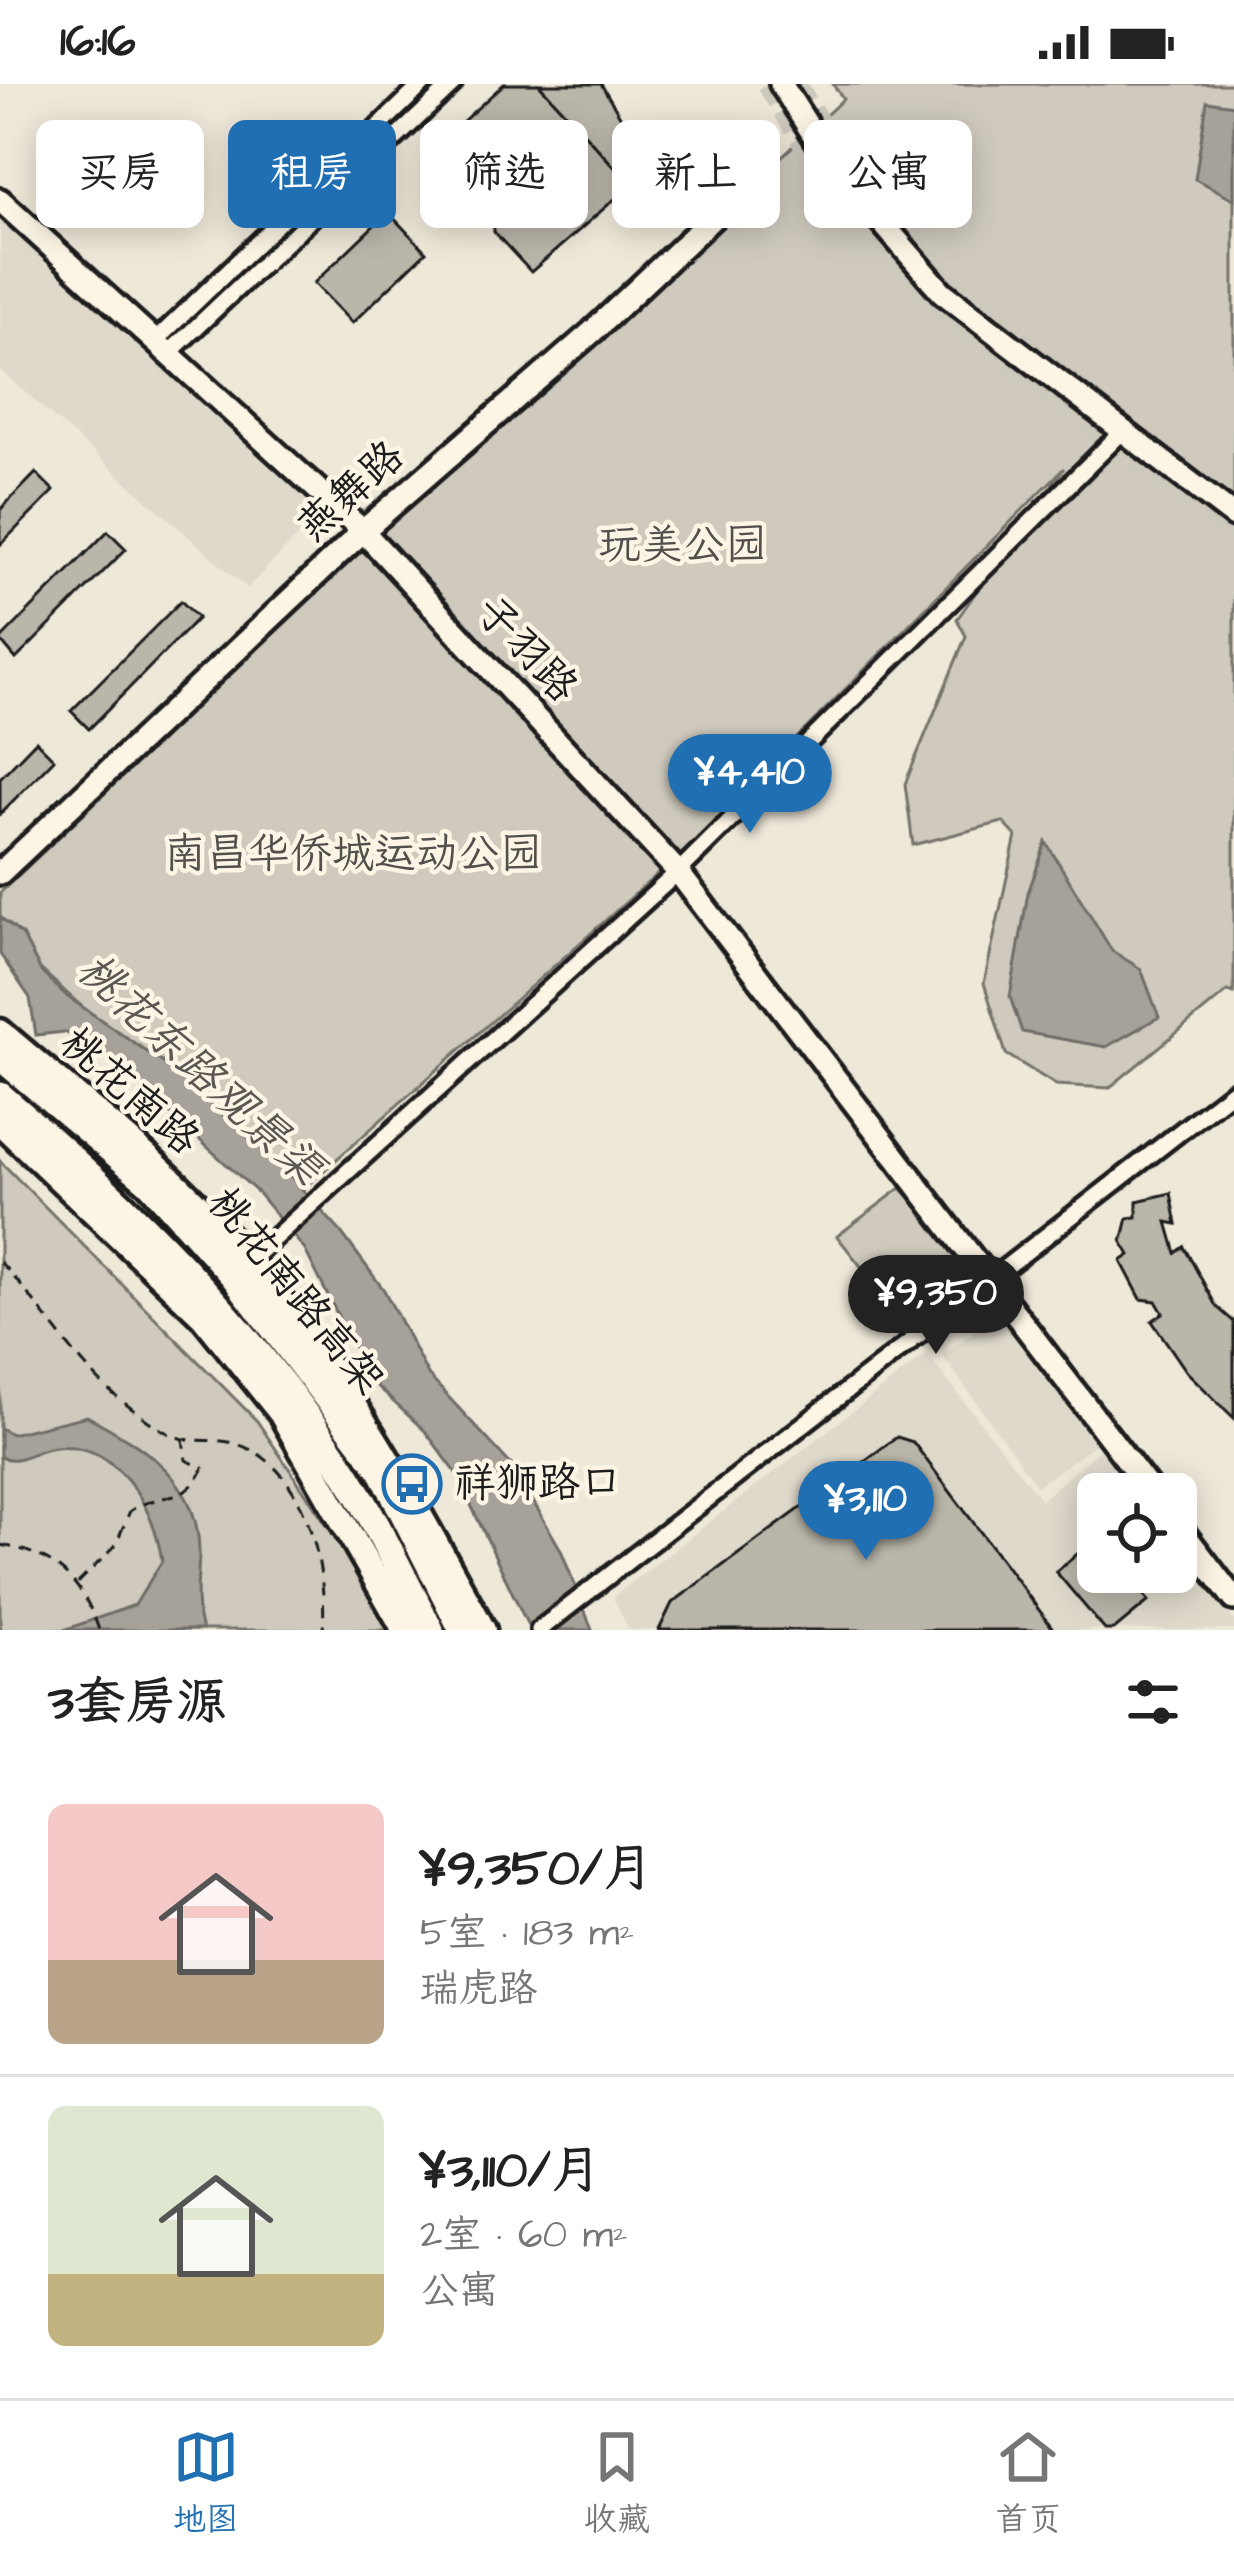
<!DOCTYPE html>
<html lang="zh">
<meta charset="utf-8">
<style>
body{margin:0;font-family:"Architects Daughter","LXGW WenKai TC",sans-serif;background:#f2f2f2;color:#222;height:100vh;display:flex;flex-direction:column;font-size:45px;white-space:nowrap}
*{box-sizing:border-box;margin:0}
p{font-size:39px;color:#767676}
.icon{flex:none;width:66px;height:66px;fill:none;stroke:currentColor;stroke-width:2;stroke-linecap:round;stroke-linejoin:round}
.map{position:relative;height:1546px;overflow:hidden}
.drawer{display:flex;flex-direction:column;background:#fff;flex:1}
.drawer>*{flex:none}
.banner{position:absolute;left:36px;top:36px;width:1164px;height:108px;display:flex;gap:24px}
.tools{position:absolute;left:1077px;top:1389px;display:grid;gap:24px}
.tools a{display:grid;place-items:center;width:120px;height:120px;border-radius:18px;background:#fff;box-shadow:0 6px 30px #0003;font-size:60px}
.price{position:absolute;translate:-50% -102px;padding:0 27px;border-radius:42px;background:#1f6fb2;color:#fff;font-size:39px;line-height:78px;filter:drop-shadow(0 3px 6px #0008)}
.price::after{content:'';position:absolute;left:50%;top:72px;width:36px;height:27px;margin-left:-18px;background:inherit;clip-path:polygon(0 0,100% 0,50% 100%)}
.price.on{background:#222;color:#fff}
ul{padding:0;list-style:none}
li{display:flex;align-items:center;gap:36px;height:300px;padding:0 48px}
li+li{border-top:3px solid #e0e0e0}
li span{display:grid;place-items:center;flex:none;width:336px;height:240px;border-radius:18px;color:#555}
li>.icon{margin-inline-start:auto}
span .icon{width:144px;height:144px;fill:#fffc;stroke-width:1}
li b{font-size:51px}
h2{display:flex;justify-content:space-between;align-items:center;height:144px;padding:0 48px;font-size:51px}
.tag{padding:0 42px;border-radius:18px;background:#fff;box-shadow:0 6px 30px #0003;font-size:42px;line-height:108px}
.tag.on{background:#1f6fb2;color:#fff}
.status{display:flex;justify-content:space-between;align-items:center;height:84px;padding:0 60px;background:#fff;direction:ltr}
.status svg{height:33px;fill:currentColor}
.dock{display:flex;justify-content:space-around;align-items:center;height:168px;border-top:3px solid #e0e0e0;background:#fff;font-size:33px;color:#767676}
.dock a{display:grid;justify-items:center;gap:6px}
.dock .on{color:#1f6fb2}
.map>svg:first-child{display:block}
.built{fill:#ded9cb}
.green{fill:#cfcabd;stroke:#76736c;stroke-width:3}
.water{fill:#a7a299;stroke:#6f6c67;stroke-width:3}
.building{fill:#bab6aa;stroke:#1c1c1c;stroke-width:3}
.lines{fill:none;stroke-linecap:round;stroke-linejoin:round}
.secondary-tunnel{stroke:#cec9bd;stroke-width:21;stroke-dasharray:21 10;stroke-linecap:butt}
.street-casing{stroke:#1c1c1c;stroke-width:24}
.secondary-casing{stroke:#1c1c1c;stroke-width:30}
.primary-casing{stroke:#1c1c1c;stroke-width:33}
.highway-casing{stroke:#1c1c1c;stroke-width:36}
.path{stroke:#1c1c1c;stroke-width:3;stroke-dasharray:12 9;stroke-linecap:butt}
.street{stroke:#fcf5e5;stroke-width:15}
.secondary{stroke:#fcf5e5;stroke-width:21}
.primary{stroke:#fcf5e5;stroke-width:24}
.highway{stroke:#fcf5e5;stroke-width:27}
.labels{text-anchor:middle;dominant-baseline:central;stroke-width:9;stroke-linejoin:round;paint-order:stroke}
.street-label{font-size:42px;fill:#1c1c1c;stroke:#fcf5e5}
.park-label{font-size:42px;fill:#52504c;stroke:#fcf5e5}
.poi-label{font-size:42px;fill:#1c1c1c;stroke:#fcf5e5;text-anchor:start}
.water-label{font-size:45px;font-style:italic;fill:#5b5854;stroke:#fcf5e5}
</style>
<div class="status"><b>16:16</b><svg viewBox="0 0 49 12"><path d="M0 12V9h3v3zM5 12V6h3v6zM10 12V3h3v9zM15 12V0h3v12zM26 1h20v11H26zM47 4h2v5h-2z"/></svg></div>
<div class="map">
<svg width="1234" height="1546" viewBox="0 0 1234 1546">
<rect width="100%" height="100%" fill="#eee8d9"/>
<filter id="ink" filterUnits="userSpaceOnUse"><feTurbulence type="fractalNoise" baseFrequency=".00833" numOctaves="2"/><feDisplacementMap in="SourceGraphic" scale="24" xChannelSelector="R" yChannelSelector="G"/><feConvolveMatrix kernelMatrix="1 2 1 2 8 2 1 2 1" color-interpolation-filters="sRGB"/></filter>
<g filter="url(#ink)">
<g class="built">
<polygon points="0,134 324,426 247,504 0,286"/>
<polygon points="1003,1226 1098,1358 1037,1402 942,1271"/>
<polygon points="927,1270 1041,1416 1103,1362 1139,1410 1098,1410 1098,1488 1176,1488 1176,1459 1234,1536 1234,1546 629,1546 613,1513"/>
</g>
<g class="green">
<polygon points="833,0 1234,0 1234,909 1228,907 1109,1004 1056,1001 1006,970 984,899 1016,752 1003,738 913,761 905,700 966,552 957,535 1064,384 679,773 377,452 843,15"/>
<polygon points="360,467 378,472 662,786 293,1114 15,862 0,845 0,809"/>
<polygon points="0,1077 257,1337 366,1499 391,1546 0,1546"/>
<polygon points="901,1104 962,1170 896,1227 837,1152"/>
</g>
<g class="water">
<polygon points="1207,17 1234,21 1234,115 1195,95"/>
<polygon points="1046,758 1112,867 1141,885 1159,933 1106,963 1022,948 1010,913 1028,809"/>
<polygon points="0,833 22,851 42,889 68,913 169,983 281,1082 341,1148 384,1206 428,1291 514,1384 561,1466 592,1546 530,1546 455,1387 425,1347 370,1296 305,1166 258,1109 98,964 64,948 36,951 30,914 0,870"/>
<path d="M87 1332C146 1364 200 1396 199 1470 198 1497 194 1520 202 1546H64L135 1521 162 1477C154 1423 118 1357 55 1363 34 1365 21 1381 0 1373V1344L11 1350Z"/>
</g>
<g class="building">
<polygon points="504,0 539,0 631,101 531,188 494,148 493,118 440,58"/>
<polygon points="539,0 601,0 652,85 631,101"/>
<polygon points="388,128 426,168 352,239 314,199"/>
<polygon points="36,389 54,407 0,461 0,426"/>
<polygon points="108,447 126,465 16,575 0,556"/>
<polygon points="181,517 198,534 89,645 71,627"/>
<polygon points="36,657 54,675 0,730 0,694"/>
<polygon points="1171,1109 1177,1140 1167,1138 1176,1169 1184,1163 1216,1222 1234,1238 1234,1334 1187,1288 1152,1237 1163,1229 1156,1217 1141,1215 1121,1177 1130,1171 1122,1158 1128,1134 1137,1133 1137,1117"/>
<polygon points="897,1353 913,1358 1054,1546 659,1546 672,1519"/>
<polygon points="1096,1454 1098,1488 1124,1488 1149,1517 1114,1546 1105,1546 1056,1488"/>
</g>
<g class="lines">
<g class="secondary-tunnel">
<polyline points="767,0 811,72 944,229 1234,451"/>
<polyline points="796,0 831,58 958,205 1078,300"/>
</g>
<defs>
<g id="street">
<polyline points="155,257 423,0"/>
<polyline points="169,269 453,0"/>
<polyline points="249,1177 678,788 1124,346"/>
<polyline points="539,1546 1234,1006"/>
</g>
<g id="secondary">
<polyline points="781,0 834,83 942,208 1234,432"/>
<polyline points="0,116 363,447 678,788 1153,1410"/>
<polyline points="0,789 363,447 592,248 759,90"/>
<polyline points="1176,1439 1234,1515"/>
</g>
<g id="primary">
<path d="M0 948C85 1021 176 1090 248 1176 342 1289 414 1418 483 1546"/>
<polyline points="0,1038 203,1232 281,1329 405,1546"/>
</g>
<g id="highway">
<polyline points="0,972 150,1098 234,1192 381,1384 463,1546"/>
<path d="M0 1012C128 1121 243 1236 337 1376 373 1429 400 1489 430 1546"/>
</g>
</defs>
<use href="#street" class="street-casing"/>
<use href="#secondary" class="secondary-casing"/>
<use href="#primary" class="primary-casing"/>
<use href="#highway" class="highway-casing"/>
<g class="path">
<path d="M0 1178C42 1221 75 1281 123 1318 139 1330 158 1346 177 1353 194 1359 215 1354 233 1359 305 1377 328 1484 323 1546"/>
<path d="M0 1461C54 1469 82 1496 99 1546"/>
<path d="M78 1499 115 1462 130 1427C157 1408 191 1419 203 1384L186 1376 183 1355"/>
</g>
<use href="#street" class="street"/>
<use href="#secondary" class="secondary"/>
<use href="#primary" class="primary"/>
<use href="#highway" class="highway"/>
</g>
</g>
<defs>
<symbol id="bus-ring" viewBox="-11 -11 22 22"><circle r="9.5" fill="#fcf5e5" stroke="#1f6fb2" stroke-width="1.5"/><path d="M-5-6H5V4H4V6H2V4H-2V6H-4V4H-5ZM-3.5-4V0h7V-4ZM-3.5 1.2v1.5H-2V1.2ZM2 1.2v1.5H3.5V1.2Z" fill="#1f6fb2"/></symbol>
</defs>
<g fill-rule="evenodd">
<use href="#bus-ring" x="379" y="1367" width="66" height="66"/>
</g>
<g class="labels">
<g class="street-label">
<text transform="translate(351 408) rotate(-42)">燕舞路</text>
<text transform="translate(526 566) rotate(47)">子羽路</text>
<text transform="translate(129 1008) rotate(41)">桃花南路</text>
<text transform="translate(295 1208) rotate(51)">桃花南路高架</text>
</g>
<g class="park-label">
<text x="683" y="462">玩美公园</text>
<text x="353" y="771">南昌华侨城运动公园</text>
</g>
<g class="poi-label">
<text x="454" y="1400">祥狮路口</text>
</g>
<g class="water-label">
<text transform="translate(199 986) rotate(43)">桃花东路观景渠</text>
</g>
</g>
</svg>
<div class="tools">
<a><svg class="icon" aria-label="locate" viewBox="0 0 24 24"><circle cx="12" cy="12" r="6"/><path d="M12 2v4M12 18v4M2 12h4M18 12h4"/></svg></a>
</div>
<b class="price" style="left:750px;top:752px">¥4,410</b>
<b class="price on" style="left:936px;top:1273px">¥9,350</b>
<b class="price" style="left:866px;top:1479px">¥3,110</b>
<div class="banner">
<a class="tag">买房</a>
<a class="tag on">租房</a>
<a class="tag">筛选</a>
<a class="tag">新上</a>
<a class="tag">公寓</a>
</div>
</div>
<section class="drawer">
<h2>3套房源<svg class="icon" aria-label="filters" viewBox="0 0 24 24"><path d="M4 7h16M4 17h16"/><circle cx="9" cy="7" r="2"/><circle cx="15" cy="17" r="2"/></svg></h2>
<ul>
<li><span style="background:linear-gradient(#f6c9c9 65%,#b9a48a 0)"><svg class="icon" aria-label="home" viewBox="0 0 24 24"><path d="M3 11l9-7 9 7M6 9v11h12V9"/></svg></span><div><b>¥9,350/月</b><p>5室 · 183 m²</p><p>瑞虎路</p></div></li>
<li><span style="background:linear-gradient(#dfe7d0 70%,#c2b280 0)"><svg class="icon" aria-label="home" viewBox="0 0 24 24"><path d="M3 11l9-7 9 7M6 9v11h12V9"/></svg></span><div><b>¥3,110/月</b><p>2室 · 60 m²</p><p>公寓</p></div></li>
</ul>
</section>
<nav class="dock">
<a class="on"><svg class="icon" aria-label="map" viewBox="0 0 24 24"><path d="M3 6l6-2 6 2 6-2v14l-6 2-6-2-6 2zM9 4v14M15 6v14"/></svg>地图</a>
<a><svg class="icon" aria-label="saved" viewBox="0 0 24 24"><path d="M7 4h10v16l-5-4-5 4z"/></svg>收藏</a>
<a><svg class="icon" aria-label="home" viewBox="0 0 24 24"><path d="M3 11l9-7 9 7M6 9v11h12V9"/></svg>首页</a>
</nav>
